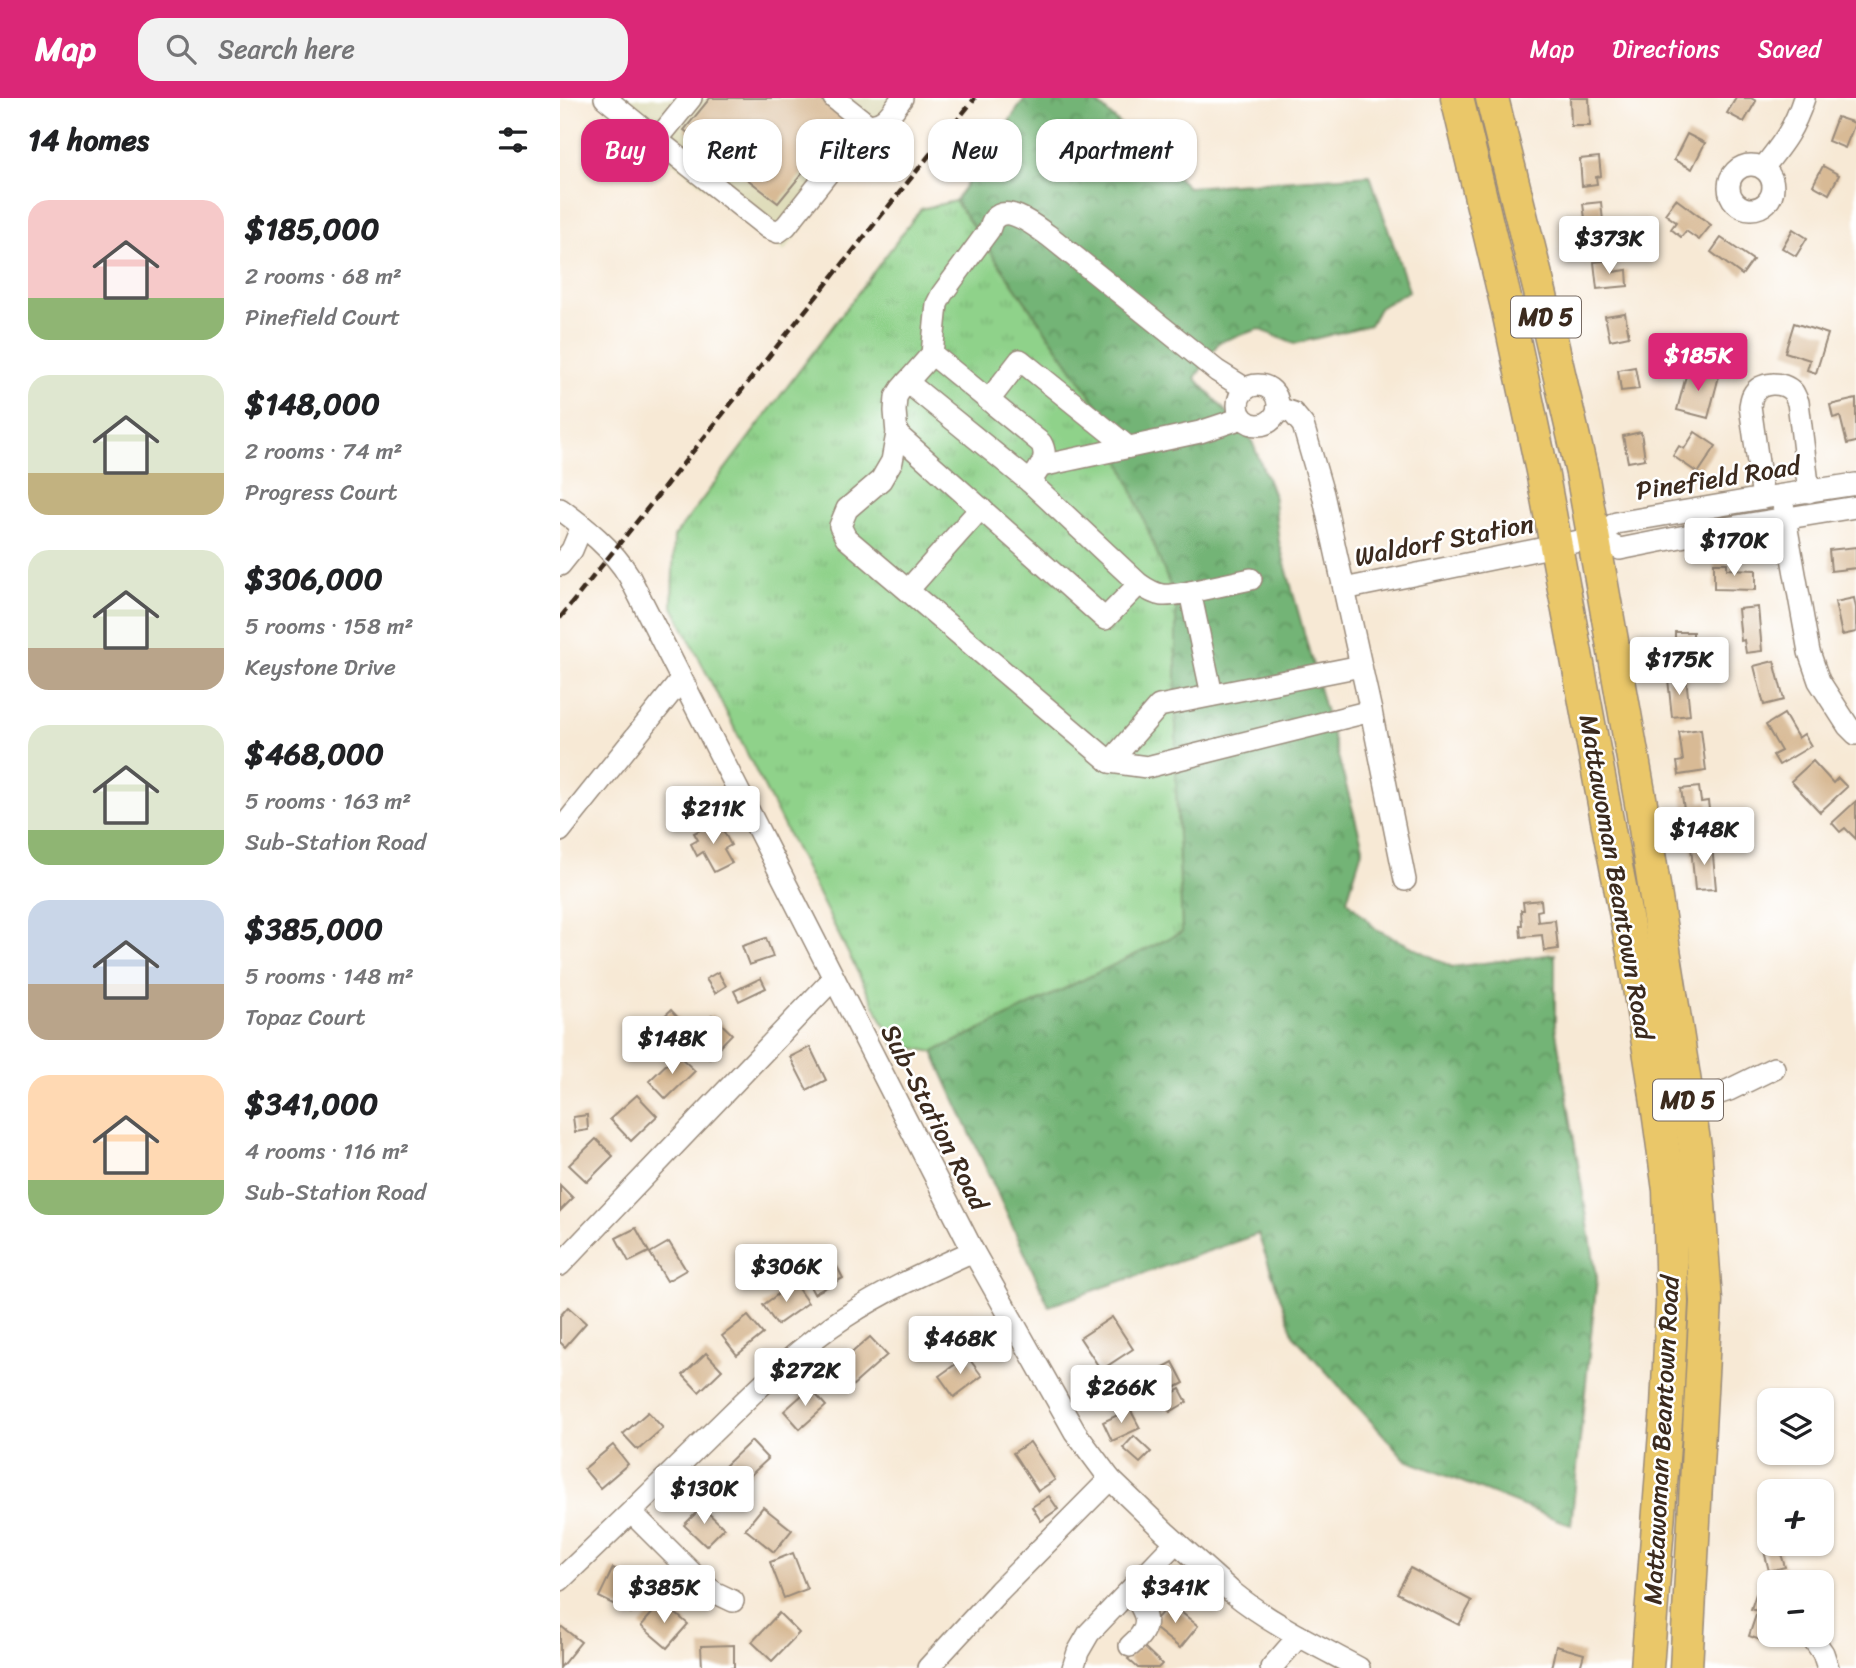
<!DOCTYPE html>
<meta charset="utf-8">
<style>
body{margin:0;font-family:Sriracha,sans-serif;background:#f2f2f2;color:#202124;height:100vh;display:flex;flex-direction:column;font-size:26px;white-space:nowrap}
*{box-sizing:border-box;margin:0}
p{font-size:23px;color:#757577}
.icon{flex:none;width:38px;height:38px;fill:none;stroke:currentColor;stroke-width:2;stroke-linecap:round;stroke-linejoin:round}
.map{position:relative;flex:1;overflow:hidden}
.panel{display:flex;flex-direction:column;background:#fff;width:560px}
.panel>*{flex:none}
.hud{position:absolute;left:21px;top:21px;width:665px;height:63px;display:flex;gap:14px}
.buttons{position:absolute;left:1197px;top:1290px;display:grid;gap:14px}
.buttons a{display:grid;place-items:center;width:77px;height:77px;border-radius:14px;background:#fff;box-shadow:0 2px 5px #0004;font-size:35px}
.price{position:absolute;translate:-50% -60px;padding:0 16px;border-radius:7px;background:#fff;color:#222;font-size:23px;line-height:46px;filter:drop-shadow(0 2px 4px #0008)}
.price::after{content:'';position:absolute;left:50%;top:42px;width:21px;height:16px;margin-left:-10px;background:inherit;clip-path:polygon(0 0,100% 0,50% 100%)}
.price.on{background:#db2777;color:#fff}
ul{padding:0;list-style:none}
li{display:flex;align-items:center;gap:21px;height:175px;padding:0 28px}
li span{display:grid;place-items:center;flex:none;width:196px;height:140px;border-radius:21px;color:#555}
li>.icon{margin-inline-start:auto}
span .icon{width:84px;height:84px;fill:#fffc;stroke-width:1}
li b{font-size:30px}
h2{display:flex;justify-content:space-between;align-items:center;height:84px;padding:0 28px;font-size:30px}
.pill{padding:0 24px;border-radius:21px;background:#fff;box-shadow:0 2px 5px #0004;font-size:24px;line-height:63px}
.pill.on{background:#db2777;color:#fff}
header{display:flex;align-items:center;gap:42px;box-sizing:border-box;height:98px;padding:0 35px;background:#db2777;color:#fff}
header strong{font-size:33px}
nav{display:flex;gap:38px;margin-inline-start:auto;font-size:24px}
.search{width:490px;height:63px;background:#f2f2f2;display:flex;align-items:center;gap:18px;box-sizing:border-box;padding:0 24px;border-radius:21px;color:#757577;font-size:26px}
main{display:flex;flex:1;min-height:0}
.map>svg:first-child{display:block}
.built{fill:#dfddbb}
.forest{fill:url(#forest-crowns);stroke:#576f4a;stroke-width:2}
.park{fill:url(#park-tufts);stroke:#657e54;stroke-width:2}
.building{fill:#d8ba95}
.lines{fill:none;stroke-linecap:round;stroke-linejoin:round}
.minor-casing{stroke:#998a7a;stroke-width:24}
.highway-casing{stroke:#998a7a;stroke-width:35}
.minor{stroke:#fff;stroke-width:21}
.highway{stroke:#eac769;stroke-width:32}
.rail{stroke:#3b2a1e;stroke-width:4.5;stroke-dasharray:10 5;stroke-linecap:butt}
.labels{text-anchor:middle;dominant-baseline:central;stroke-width:5;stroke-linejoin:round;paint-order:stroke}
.shield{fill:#fff;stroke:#766a62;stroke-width:2}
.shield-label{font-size:24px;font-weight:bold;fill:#3b2a1e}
.street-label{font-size:26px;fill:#3b2a1e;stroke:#fff}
</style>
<header>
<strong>Map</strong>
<div class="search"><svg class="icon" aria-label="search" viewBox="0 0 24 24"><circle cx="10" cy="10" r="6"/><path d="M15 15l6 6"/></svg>Search here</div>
<nav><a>Map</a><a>Directions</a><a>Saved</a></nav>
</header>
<main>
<section class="panel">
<h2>14 homes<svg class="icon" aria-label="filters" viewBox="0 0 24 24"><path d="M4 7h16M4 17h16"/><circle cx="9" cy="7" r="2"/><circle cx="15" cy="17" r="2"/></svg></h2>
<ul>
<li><span style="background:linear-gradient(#f6c9c9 70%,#8fb573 0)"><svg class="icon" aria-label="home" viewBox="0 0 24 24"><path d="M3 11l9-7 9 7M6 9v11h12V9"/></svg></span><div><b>$185,000</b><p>2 rooms · 68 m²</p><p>Pinefield Court</p></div></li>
<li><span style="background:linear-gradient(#dfe7d0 70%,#c2b280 0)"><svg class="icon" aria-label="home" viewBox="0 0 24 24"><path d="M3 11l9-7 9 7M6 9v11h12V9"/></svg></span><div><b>$148,000</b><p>2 rooms · 74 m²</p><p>Progress Court</p></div></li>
<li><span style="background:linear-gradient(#dfe7d0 70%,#b9a48a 0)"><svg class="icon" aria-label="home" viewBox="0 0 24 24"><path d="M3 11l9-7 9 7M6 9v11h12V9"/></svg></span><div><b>$306,000</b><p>5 rooms · 158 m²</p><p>Keystone Drive</p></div></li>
<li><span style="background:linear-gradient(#dfe7d0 75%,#8fb573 0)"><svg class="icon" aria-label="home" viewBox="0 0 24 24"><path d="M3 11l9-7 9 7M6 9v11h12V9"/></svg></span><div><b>$468,000</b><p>5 rooms · 163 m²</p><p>Sub-Station Road</p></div></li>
<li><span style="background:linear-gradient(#c9d6e8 60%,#b9a48a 0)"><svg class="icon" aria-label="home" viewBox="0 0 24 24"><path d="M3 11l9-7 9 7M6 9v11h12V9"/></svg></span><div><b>$385,000</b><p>5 rooms · 148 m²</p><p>Topaz Court</p></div></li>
<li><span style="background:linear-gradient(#ffd9b3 75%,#8fb573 0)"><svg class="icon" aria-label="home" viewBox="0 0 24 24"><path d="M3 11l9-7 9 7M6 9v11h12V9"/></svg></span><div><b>$341,000</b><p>4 rooms · 116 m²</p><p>Sub-Station Road</p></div></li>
</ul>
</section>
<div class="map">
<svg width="1296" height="1570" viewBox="0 0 1296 1570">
<defs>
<pattern id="forest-crowns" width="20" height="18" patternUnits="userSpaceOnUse" patternTransform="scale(1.75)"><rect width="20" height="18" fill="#73b476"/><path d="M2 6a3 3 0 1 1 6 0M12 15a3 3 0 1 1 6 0" fill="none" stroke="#609360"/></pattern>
<pattern id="park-tufts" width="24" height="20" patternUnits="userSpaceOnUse" patternTransform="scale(1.75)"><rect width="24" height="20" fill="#8fd28a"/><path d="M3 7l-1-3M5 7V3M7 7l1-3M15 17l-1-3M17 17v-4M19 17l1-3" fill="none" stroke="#7cb477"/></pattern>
</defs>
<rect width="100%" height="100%" fill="#fff"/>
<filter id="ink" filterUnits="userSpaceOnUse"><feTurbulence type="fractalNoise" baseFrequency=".0143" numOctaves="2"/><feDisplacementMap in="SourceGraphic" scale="14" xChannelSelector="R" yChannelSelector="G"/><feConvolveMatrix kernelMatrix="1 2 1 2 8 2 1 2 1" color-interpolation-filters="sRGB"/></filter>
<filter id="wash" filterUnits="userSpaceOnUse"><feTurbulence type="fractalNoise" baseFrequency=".00686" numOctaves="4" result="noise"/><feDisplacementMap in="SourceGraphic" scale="28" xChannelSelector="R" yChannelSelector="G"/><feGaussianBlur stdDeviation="1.57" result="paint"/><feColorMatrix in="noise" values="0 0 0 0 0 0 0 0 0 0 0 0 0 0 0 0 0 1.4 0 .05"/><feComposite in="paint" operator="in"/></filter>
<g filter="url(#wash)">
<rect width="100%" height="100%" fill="#f7e9d5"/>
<polygon class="built" points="34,0 340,0 224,154"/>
<polygon class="forest" points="465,0 532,0 628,89 810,77 849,193 819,210 810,227 734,246 699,231 659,244 635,280 691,341 713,395 719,444 803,749 787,802 816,831 892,869 995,856 995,928 1037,1180 1011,1427 846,1362 734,1238 698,1136 489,1208 373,954 622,834 616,693 540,311 395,103"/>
<polygon class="park" points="395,103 540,311 616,503 616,693 622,834 373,954 334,946 112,507 114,439 361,111"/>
<g id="blocks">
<g class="building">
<polygon points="150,0 262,0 287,21 218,105 124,32"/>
<polygon points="1010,0 1029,0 1030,28 1011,28"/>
<polygon points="1176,0 1191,0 1196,3 1184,24 1167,15"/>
<polygon points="1277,19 1295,25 1285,50 1268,43"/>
<polygon points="1127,36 1145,45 1132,71 1114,62"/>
<polygon points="1039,59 1041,78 1036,79 1037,86 1022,88 1020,61"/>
<polygon points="1263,68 1279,77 1269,96 1253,87"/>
<polygon points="1116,101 1151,127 1139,142 1126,133 1121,139 1111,131 1116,124 1105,116"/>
<polygon points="1041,104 1044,133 1027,135 1023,106"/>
<polygon points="1233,131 1247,140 1236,158 1222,150"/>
<polygon points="1161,140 1193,162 1182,177 1151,154"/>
<polygon points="1051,162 1053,174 1067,172 1068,188 1037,191 1034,164"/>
<polygon points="1065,215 1069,238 1050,242 1045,218"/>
<polygon points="1234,225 1268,236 1256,275 1247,272 1250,262 1225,254"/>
<polygon points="1075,269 1079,291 1061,293 1058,272"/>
<polygon points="1128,270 1159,278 1148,320 1117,312"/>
<polygon points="1296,301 1296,344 1287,346 1280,318 1273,320 1270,307"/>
<polygon points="1081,334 1085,361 1068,364 1063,338"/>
<polygon points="1135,334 1156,348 1138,375 1113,358 1119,348 1124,351"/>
<polygon points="1296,449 1296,470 1271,473 1269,452"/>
<polygon points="1154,465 1167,465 1167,471 1196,472 1196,492 1154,491"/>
<polygon points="1294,500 1296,510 1296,534 1282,537 1275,504"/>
<polygon points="1198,509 1202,553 1186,555 1184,542 1181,543 1178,511"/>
<rect x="1115" y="534" width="18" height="32"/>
<polygon points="1214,563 1224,602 1204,607 1194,568"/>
<polygon points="1126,579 1130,617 1112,619 1108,581"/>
<polygon points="1224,616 1238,640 1244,636 1251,648 1219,667 1213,657 1221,653 1206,627"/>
<polygon points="1141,631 1146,673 1119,677 1117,664 1123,663 1119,634"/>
<polygon points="1253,663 1273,685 1278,680 1287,689 1260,714 1231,683"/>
<polygon points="1139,689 1141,704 1148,703 1151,729 1127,732 1121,691"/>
<polygon points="1296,703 1296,741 1285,730 1280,734 1272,725"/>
<polygon points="158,723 171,747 164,751 172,765 154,774 143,754 137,758 131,746 138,742 134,735"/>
<polygon points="1152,747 1156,791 1135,792 1131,748"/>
<polygon points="981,802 982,812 977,813 978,824 995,822 998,851 984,853 982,837 961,839 960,827 962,827 961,812 964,812 963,804"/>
<polygon points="206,840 213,859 189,867 182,848"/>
<polygon points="158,874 166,888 155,895 146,881"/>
<polygon points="201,880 206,890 179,903 174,893"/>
<polygon points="111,912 121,923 112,931 102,920"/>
<polygon points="152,917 172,936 149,960 129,940"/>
<polygon points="250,949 266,982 247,992 230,959"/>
<polygon points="117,956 135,973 106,1001 89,983"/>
<polygon points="77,997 97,1018 71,1043 50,1021"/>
<polygon points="27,1017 28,1032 15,1034 13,1019"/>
<polygon points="36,1041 53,1058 27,1084 9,1067"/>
<polygon points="0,1087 13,1100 0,1113"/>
<polygon points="76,1130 89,1154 69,1164 56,1140"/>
<polygon points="109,1144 126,1172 107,1183 90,1155"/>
<polygon points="273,1161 283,1180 254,1196 244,1177"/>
<polygon points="234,1185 248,1205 217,1227 203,1207"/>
<polygon points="8,1209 26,1225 5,1249 0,1244 0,1218"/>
<polygon points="188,1218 203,1236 177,1257 162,1238"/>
<polygon points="552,1219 573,1251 541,1272 520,1240"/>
<polygon points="310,1239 327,1257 291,1289 274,1270"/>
<polygon points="146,1255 162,1272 139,1294 123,1277"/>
<polygon points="407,1258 422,1278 394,1299 379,1278"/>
<polygon points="613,1264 624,1285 598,1299 587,1278"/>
<polygon points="250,1290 266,1308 240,1331 224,1313"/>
<polygon points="620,1291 627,1304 610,1314 602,1302"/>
<polygon points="570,1311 580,1330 552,1343 543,1324"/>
<polygon points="88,1314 103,1330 78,1352 63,1336"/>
<polygon points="574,1338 591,1354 580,1365 563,1350"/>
<polygon points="191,1343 208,1361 181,1386 165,1368"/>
<polygon points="470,1344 495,1382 478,1393 453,1355"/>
<polygon points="53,1347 68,1366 40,1390 24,1371"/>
<polygon points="489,1398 498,1411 481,1423 472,1409"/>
<polygon points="142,1409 164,1430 146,1448 124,1427"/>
<polygon points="203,1409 232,1432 214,1454 185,1431"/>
<polygon points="1219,1449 1225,1469 1209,1473 1204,1453"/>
<polygon points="233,1455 247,1491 224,1500 210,1464"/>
<polygon points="53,1470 85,1486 71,1515 39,1499"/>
<polygon points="850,1470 912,1503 899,1527 837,1495"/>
<polygon points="1196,1496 1209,1500 1207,1516 1191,1511"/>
<polygon points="102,1504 128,1526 107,1550 81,1528"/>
<polygon points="610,1505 638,1528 620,1550 591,1527"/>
<polygon points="219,1515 239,1535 212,1563 192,1544"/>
<polygon points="1196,1517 1209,1521 1209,1536 1214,1536 1211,1546 1189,1538"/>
<polygon points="2,1529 21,1544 0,1570 0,1530"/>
<polygon points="174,1547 174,1570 142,1570 141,1548"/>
<polygon points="582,1547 602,1566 598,1570 578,1570 568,1561"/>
<polygon points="996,1548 1024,1556 1020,1570 991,1570"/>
</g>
</g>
</g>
<g filter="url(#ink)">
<use href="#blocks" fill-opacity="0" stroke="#998a7a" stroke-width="2"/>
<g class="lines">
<defs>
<g id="minor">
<polyline points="45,0 97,42 131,0"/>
<path d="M307 26C324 30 333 12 342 0"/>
<polyline points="97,42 208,130 218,134 226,128 307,26 274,0"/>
<circle cx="1191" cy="89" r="22"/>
<path d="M1203 70C1223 45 1234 31 1244 0"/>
<path d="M372 256 481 345C490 360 478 372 470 384L579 486C601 501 605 498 630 494L652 597"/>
<polyline points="347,284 470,384"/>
<circle cx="698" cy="307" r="20"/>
<polyline points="429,302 460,262 568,349"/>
<polyline points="718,310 733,315 743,327 763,396 811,613 845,782"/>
<polyline points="337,336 332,363 321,382 287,411 280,428 286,440 550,664 587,669 811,613"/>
<polyline points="481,368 640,334 682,320"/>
<path d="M1203 400 1190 308C1191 304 1191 300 1193 297 1200 283 1223 283 1233 294 1235 297 1236 301 1238 304L1249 394"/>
<polyline points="1223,406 1228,437 1249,554 1259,583 1288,628 1296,636"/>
<path d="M0 411C26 430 52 450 69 478L413 1153 515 1334 550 1381 605 1434 672 1494C710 1525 756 1547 799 1570"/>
<polyline points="1034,440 1060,451 1171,429 1296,409"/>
<polyline points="0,467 12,452 22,428"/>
<path d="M579 486 545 521 337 336 335 313 336 299 341 291 372 256 377 206 382 196 429 132C431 128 431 124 434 121 448 105 476 129 489 138L657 273 686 291"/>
<polyline points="784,491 1034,440 1056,425 1203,400 1296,386"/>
<polyline points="348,492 421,410"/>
<polyline points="630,494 691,481"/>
<polyline points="550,664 599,608 801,568"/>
<polyline points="0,733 121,582"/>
<polyline points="1128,1006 1169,992 1214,970"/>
<polyline points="0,1167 273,881"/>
<polyline points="72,1415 142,1485 154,1494 173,1503"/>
<path d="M0 1482C52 1433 102 1384 153 1334 195 1293 236 1251 285 1219 326 1192 369 1173 413 1153"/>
<polyline points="1254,1542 1263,1555 1268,1570"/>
<path d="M570 1548C595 1527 586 1516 571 1492"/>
<polyline points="368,1570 439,1493 550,1381"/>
<polyline points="513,1570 518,1554 529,1535 616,1444"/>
<polyline points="711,1570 739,1538"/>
</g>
<g id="highway">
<polyline points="897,0 948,213 982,373 1050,738 1074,859 1093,977 1109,1092 1112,1205 1107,1308 1087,1570"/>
<polyline points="932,0 983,206 1022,375 1082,711 1135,1049 1146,1203 1126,1570"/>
</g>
</defs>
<use href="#minor" class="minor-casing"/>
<use href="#highway" class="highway-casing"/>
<use href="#minor" class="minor"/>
<use href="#highway" class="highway"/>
<polyline class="rail" points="0,520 415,0"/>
</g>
</g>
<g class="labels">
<g class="shield">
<rect x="951" y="198.5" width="70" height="41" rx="5"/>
<rect x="1093" y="981.5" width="70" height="41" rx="5"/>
</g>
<g class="shield-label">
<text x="986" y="219">MD 5</text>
<text x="1128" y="1002">MD 5</text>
</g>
<g class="street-label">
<text transform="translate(1158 380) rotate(-9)">Pinefield Road</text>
<text transform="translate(884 442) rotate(-11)">Waldorf Station</text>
<text transform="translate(1057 779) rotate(80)">Mattawoman Beantown Road</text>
<text transform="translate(375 1019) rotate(63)">Sub-Station Road</text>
<text transform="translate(1101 1342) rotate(-87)">Mattawoman Beantown Road</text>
</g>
</g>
</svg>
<div class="buttons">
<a><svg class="icon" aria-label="layers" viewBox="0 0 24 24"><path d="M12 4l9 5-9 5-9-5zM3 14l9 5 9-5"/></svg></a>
<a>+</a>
<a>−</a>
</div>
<b class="price" style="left:1049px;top:178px">$373K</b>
<b class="price on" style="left:1138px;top:295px">$185K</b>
<b class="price" style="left:1174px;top:480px">$170K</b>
<b class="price" style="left:1119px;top:599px">$175K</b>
<b class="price" style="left:153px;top:748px">$211K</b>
<b class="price" style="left:1144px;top:769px">$148K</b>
<b class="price" style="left:112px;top:978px">$148K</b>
<b class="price" style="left:226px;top:1206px">$306K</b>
<b class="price" style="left:400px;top:1278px">$468K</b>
<b class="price" style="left:245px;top:1310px">$272K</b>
<b class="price" style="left:561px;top:1327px">$266K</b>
<b class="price" style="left:144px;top:1428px">$130K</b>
<b class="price" style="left:104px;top:1527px">$385K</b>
<b class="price" style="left:615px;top:1527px">$341K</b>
<div class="hud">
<a class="pill on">Buy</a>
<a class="pill">Rent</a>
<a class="pill">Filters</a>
<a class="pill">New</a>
<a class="pill">Apartment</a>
</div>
</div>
</main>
